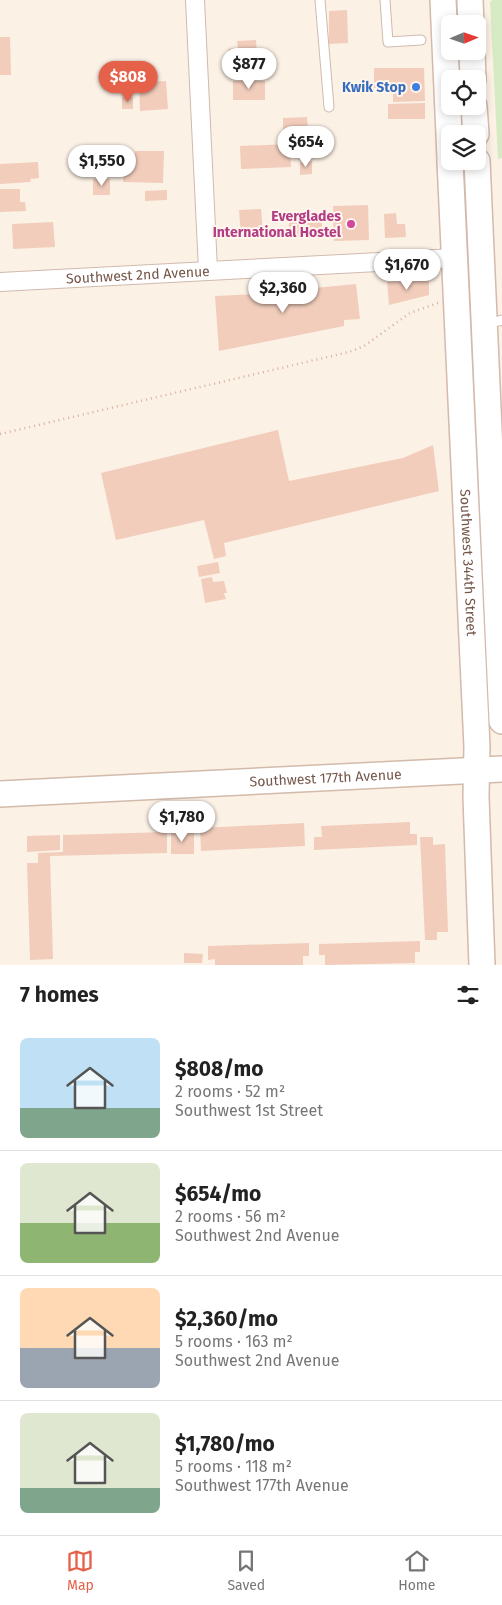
<!DOCTYPE html>
<meta charset="utf-8">
<style>
body{margin:0;font-family:"Fira Sans",sans-serif;background:#f2f2f2;color:#222;height:100vh;display:flex;flex-direction:column;font-size:19px;white-space:nowrap}
*{box-sizing:border-box;margin:0}
p{font-size:16px;color:#767676}
.icon{flex:none;width:28px;height:28px;fill:none;stroke:currentColor;stroke-width:2;stroke-linecap:round;stroke-linejoin:round}
.map{position:relative;height:965px;overflow:hidden}
.sheet{display:flex;flex-direction:column;background:#fff;flex:1}
.sheet>*{flex:none}
.needle{width:32px;rotate:88deg}
.tools{position:absolute;left:441px;top:15px;display:grid;gap:10px}
.tools a{display:grid;place-items:center;width:45px;height:45px;border-radius:8px;background:#fff;box-shadow:0 2px 8px #0003;font-size:25px}
.price{position:absolute;translate:-50% -42px;padding:0 11px;border-radius:18px;background:#fff;color:#222;font-size:16px;line-height:32px;filter:drop-shadow(0 1px 2px #0008)}
.price::after{content:'';position:absolute;left:50%;top:30px;width:15px;height:11px;margin-left:-8px;background:inherit;clip-path:polygon(0 0,100% 0,50% 100%)}
.price.active{background:#e6614a;color:#fff}
ul{padding:0;list-style:none}
li{display:flex;align-items:center;gap:15px;height:125px;padding:0 20px}
li+li{border-top:1px solid #e0e0e0}
li span{display:grid;place-items:center;flex:none;width:140px;height:100px;border-radius:8px;color:#555}
li>.icon{margin-inline-start:auto}
span .icon{width:60px;height:60px;fill:#fffc;stroke-width:1}
li b{font-size:21px}
h2{display:flex;justify-content:space-between;align-items:center;height:60px;padding:0 20px;font-size:21px}
.tab-bar{display:flex;justify-content:space-around;align-items:center;height:70px;border-top:1px solid #e0e0e0;background:#fff;font-size:14px;color:#767676}
.tab-bar a{display:grid;justify-items:center;gap:2px}
.tab-bar .active{color:#e6614a}
.map>svg:first-child{display:block}
.green{fill:#d6eac3}
.building{fill:#f2cdbc}
.lines{fill:none;stroke-linecap:round;stroke-linejoin:round}
.lane-casing{stroke:#d0baae;stroke-width:11}
.street-casing{stroke:#d0baae;stroke-width:20}
.secondary-casing{stroke:#d3baab;stroke-width:28}
.path{stroke:#d6b19f;stroke-width:2.5;stroke-dasharray:1 4;stroke-linecap:butt}
.lane{stroke:#fff;stroke-width:9}
.street{stroke:#fff;stroke-width:18}
.secondary{stroke:#fff;stroke-width:25}
.shop-dot{fill:#3f7fe0;stroke:#fff5eb;stroke-width:2}
.hotel-dot{fill:#d1479c;stroke:#fff5eb;stroke-width:2}
.labels{text-anchor:middle;dominant-baseline:central;stroke-width:4;stroke-linejoin:round;paint-order:stroke}
.shop-label{font-size:14px;font-weight:bold;fill:#366cbe;stroke:#fff5eb;text-anchor:end}
.hotel-label{font-size:14px;font-weight:bold;fill:#b23c85;stroke:#fff5eb;text-anchor:end}
.street-label{font-size:14px;fill:#75564a;stroke:#fff5eb}
</style>
<div class="map">
<svg width="502" height="965" viewBox="0 0 502 965">
<rect width="100%" height="100%" fill="#fcf1e5"/>
<polygon class="green" points="492,0 502,0 502,158 498,159 490,2"/>
<g class="building">
<polygon points="347,10 348,43 329,44 329,11"/>
<polygon points="0,37 10,37 11,75 0,75"/>
<polygon points="256,40 257,54 263,53 264,68 229,70 228,49 238,48 237,41"/>
<polygon points="374,68 424,68 425,101 393,102 393,88 374,88"/>
<polygon points="166,81 168,109 140,111 139,82"/>
<rect x="233" y="81" width="32" height="19"/>
<rect x="122" y="97" width="11" height="12"/>
<polygon points="425,103 425,119 388,119 388,104"/>
<polygon points="307,117 308,131 283,132 283,118"/>
<polygon points="290,144 291,167 241,169 240,146"/>
<polygon points="135,151 164,151 163,183 123,182 124,157 135,157"/>
<polygon points="312,161 312,174 300,175 300,162"/>
<polygon points="38,162 39,178 30,179 31,182 0,184 0,164"/>
<rect x="93" y="179" width="17" height="16"/>
<polygon points="0,189 20,189 20,202 25,202 26,211 0,212"/>
<polygon points="167,190 167,200 145,201 145,191"/>
<polygon points="368,205 369,240 334,241 333,206"/>
<polygon points="261,209 263,234 241,236 239,210"/>
<polygon points="396,213 397,224 405,224 406,237 385,238 384,214"/>
<rect x="289" y="218" width="33" height="18"/>
<polygon points="53,222 55,247 13,249 12,224"/>
<polygon points="429,280 429,295 389,305 387,282"/>
<polygon points="356,284 360,319 344,320 344,326 219,351 215,296 256,294 255,288 262,287 263,293"/>
<polygon points="278,430 289,481 403,458 433,445 439,491 224,543 226,556 214,559 204,520 116,540 101,473"/>
<polygon points="218,562 220,573 199,577 197,566"/>
<polygon points="212,577 213,582 224,581 227,593 224,593 226,599 205,603 201,579"/>
<polygon points="410,822 410,834 417,834 417,845 314,850 314,837 322,837 321,826"/>
<polygon points="304,823 305,846 201,851 200,828"/>
<rect x="171" y="831" width="23" height="23"/>
<polygon points="167,832 167,853 50,856 53,959 30,960 27,863 38,863 38,853 63,852 63,835"/>
<polygon points="60,835 60,850 27,852 27,836"/>
<polygon points="420,837 433,837 433,845 445,844 448,932 437,932 437,940 425,940"/>
<polygon points="420,941 420,952 415,952 415,963 325,965 325,955 319,955 319,944"/>
<polygon points="309,943 309,956 303,956 303,965 215,965 215,959 208,960 208,946"/>
<polygon points="184,953 203,954 202,963 184,963"/>
</g>
<g class="lines">
<defs>
<g id="lane">
<polyline points="320,0 329,107"/>
<polyline points="385,0 388,42 421,40"/>
<polyline points="487,324 502,320"/>
</g>
<g id="street">
<polyline points="195,0 208,270"/>
<path id="s1" d="M0 282 455 258"/>
</g>
<g id="secondary">
<polyline points="443,0 450,157"/>
<polyline points="470,0 471,24"/>
<polyline points="472,51 473,79"/>
<polyline points="474,106 476,134"/>
<path id="s2" d="M450 161 477 747 476 797 482 965"/>
<polyline points="477,161 502,721"/>
<path id="s3" d="M0 794 502 769"/>
</g>
</defs>
<use href="#lane" class="lane-casing"/>
<use href="#street" class="street-casing"/>
<use href="#secondary" class="secondary-casing"/>
<polyline class="path" points="0,434 349,352 364,346 410,313 438,303"/>
<use href="#lane" class="lane"/>
<use href="#street" class="street"/>
<use href="#secondary" class="secondary"/>
</g>
<circle class="shop-dot" cx="416" cy="87" r="5"/>
<circle class="hotel-dot" cx="351" cy="224" r="5"/>
<g class="labels">
<g class="shop-label">
<text x="406" y="87">Kwik Stop</text>
</g>
<g class="hotel-label">
<text x="341" y="216">Everglades<tspan x="341" dy="16">International Hostel</tspan></text>
</g>
<g class="street-label">
<text stroke="none"><textPath href="#s1" startOffset="138">Southwest 2nd Avenue</textPath></text>
<text stroke="none"><textPath href="#s2" startOffset="402">Southwest 344th Street</textPath></text>
<text stroke="none"><textPath href="#s3" startOffset="326">Southwest 177th Avenue</textPath></text>
</g>
</g>
</svg>
<div class="tools">
<a><svg class="needle" viewBox="-14 -14 28 28"><path d="M0-13l5 13h-10z" fill="#e53935"/><path d="M0 13l5-13h-10z" fill="#767676"/></svg></a>
<a><svg class="icon" aria-label="locate" viewBox="0 0 24 24"><circle cx="12" cy="12" r="6"/><path d="M12 2v4M12 18v4M2 12h4M18 12h4"/></svg></a>
<a><svg class="icon" aria-label="layers" viewBox="0 0 24 24"><path d="M12 4l9 5-9 5-9-5zM3 14l9 5 9-5"/></svg></a>
</div>
<b class="price" style="left:249px;top:90px">$877</b>
<b class="price active" style="left:128px;top:103px">$808</b>
<b class="price" style="left:306px;top:168px">$654</b>
<b class="price" style="left:102px;top:187px">$1,550</b>
<b class="price" style="left:407px;top:291px">$1,670</b>
<b class="price" style="left:283px;top:314px">$2,360</b>
<b class="price" style="left:182px;top:843px">$1,780</b>
</div>
<section class="sheet">
<h2>7 homes<svg class="icon" aria-label="filters" viewBox="0 0 24 24"><path d="M4 7h16M4 17h16"/><circle cx="9" cy="7" r="2"/><circle cx="15" cy="17" r="2"/></svg></h2>
<ul>
<li><span style="background:linear-gradient(#bfe0f5 70%,#7fa58c 0)"><svg class="icon" aria-label="home" viewBox="0 0 24 24"><path d="M3 11l9-7 9 7M6 9v11h12V9"/></svg></span><div><b>$808/mo</b><p>2 rooms · 52 m²</p><p>Southwest 1st Street</p></div></li>
<li><span style="background:linear-gradient(#dfe7d0 60%,#8fb573 0)"><svg class="icon" aria-label="home" viewBox="0 0 24 24"><path d="M3 11l9-7 9 7M6 9v11h12V9"/></svg></span><div><b>$654/mo</b><p>2 rooms · 56 m²</p><p>Southwest 2nd Avenue</p></div></li>
<li><span style="background:linear-gradient(#ffd9b3 60%,#9aa5b1 0)"><svg class="icon" aria-label="home" viewBox="0 0 24 24"><path d="M3 11l9-7 9 7M6 9v11h12V9"/></svg></span><div><b>$2,360/mo</b><p>5 rooms · 163 m²</p><p>Southwest 2nd Avenue</p></div></li>
<li><span style="background:linear-gradient(#dfe7d0 75%,#7fa58c 0)"><svg class="icon" aria-label="home" viewBox="0 0 24 24"><path d="M3 11l9-7 9 7M6 9v11h12V9"/></svg></span><div><b>$1,780/mo</b><p>5 rooms · 118 m²</p><p>Southwest 177th Avenue</p></div></li>
</ul>
</section>
<nav class="tab-bar">
<a class="active"><svg class="icon" aria-label="map" viewBox="0 0 24 24"><path d="M3 6l6-2 6 2 6-2v14l-6 2-6-2-6 2zM9 4v14M15 6v14"/></svg>Map</a>
<a><svg class="icon" aria-label="saved" viewBox="0 0 24 24"><path d="M7 4h10v16l-5-4-5 4z"/></svg>Saved</a>
<a><svg class="icon" aria-label="home" viewBox="0 0 24 24"><path d="M3 11l9-7 9 7M6 9v11h12V9"/></svg>Home</a>
</nav>
